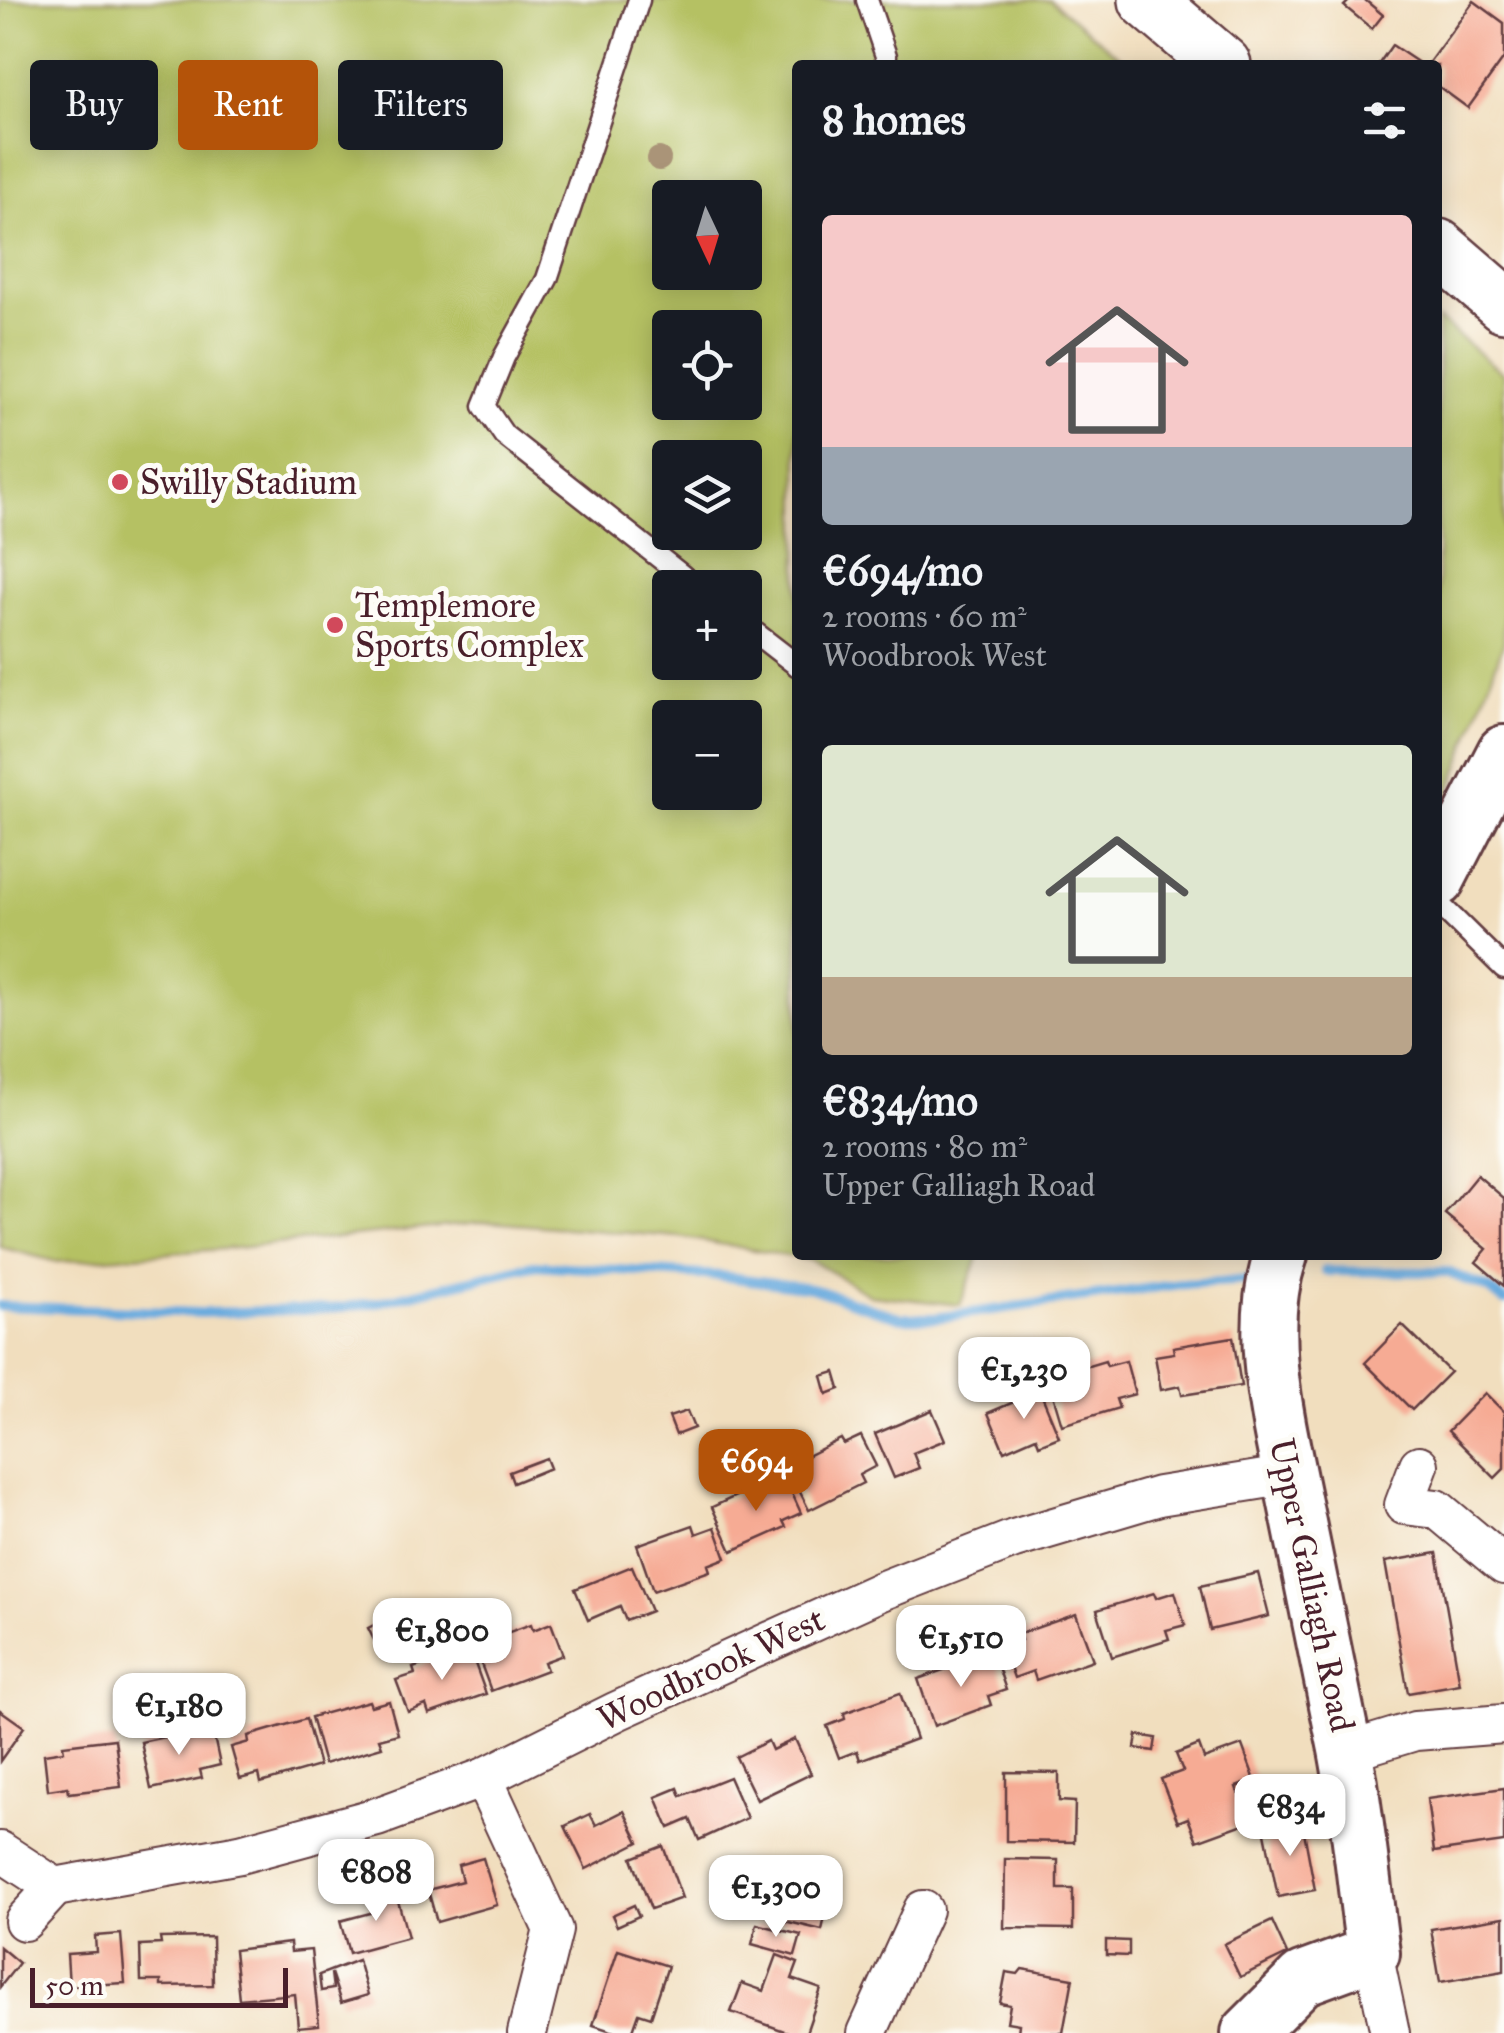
<!DOCTYPE html>
<meta charset="utf-8">
<style>
body{margin:0;font-family:"IM FELL Great Primer",serif;background:#20242c;color:#f1f3f6;height:100vh;display:flex;flex-direction:column;font-size:38px;white-space:nowrap}
*{box-sizing:border-box;margin:0}
p{font-size:32px;color:#9ea1a6}
.icon{flex:none;width:55px;height:55px;fill:none;stroke:currentColor;stroke-width:2;stroke-linecap:round;stroke-linejoin:round}
.map{position:relative;flex:1;overflow:hidden}
.side{position:absolute;left:792px;top:60px;width:650px;height:1200px;display:flex;flex-direction:column;background:#171b24;border-radius:10px;box-shadow:0 5px 25px #0003}
.side>*{flex:none}
.banner{position:absolute;left:30px;top:60px;width:612px;height:90px;display:flex;gap:20px}
.needle{width:65px;rotate:176deg}
.buttons{position:absolute;left:652px;top:180px;display:grid;gap:20px}
.buttons a{display:grid;place-items:center;width:110px;height:110px;border-radius:10px;background:#171b24;box-shadow:0 5px 25px #0003;font-size:50px}
.scale{position:absolute;left:30px;bottom:25px;width:258px;box-sizing:border-box;padding-left:10px;border:5px solid #4a1f2b;border-top:0;font-size:28px;line-height:35px;white-space:nowrap;color:#4a1f2b;-webkit-text-stroke:8px #fdfcf7;paint-order:stroke}
.price{position:absolute;translate:-50% -85px;padding:0 22px;border-radius:20px;background:#fff;color:#222;font-size:32px;line-height:65px;filter:drop-shadow(0 2px 5px #0008)}
.price::after{content:'';position:absolute;left:50%;top:60px;width:30px;height:22px;margin-left:-15px;background:inherit;clip-path:polygon(0 0,100% 0,50% 100%)}
.price.current{background:#b45309;color:#fff}
ul{padding:0;list-style:none}
li{display:grid;align-content:center;gap:20px;height:530px;padding:0 30px}
li span{display:grid;place-items:center;height:310px;border-radius:10px;color:#555}
li>.icon{margin-inline-start:auto}
span .icon{width:180px;height:180px;fill:#fffc;stroke-width:1}
li b{font-size:42px}
h2{display:flex;justify-content:space-between;align-items:center;height:120px;padding:0 30px;font-size:42px}
.pill{padding:0 35px;border-radius:10px;background:#171b24;box-shadow:0 5px 25px #0003;font-size:35px;line-height:90px}
.pill.current{background:#b45309;color:#fff}
.map>svg:first-child{display:block}
.green{fill:#b5c163;stroke:#807047;stroke-width:2.5;fill-rule:evenodd}
.lines{fill:none;stroke-linecap:round;stroke-linejoin:round}
.stream{stroke:#6aabde;stroke-width:10}
.building{fill:#f6ab94}
.lane-casing{stroke:#633c41;stroke-width:25}
.street-casing{stroke:#633c41;stroke-width:42}
.secondary-casing{stroke:#633c41;stroke-width:58}
.highway-casing{stroke:#633c41;stroke-width:60}
.lane{stroke:#fff;stroke-width:20}
.street{stroke:#fff;stroke-width:38}
.secondary{stroke:#fff;stroke-width:52}
.highway{stroke:#fff;stroke-width:55}
.tree{fill:#aa9478}
.poi-dot{fill:#d1495b;stroke:#fdfcf7;stroke-width:4}
.labels{text-anchor:middle;dominant-baseline:central;stroke-width:10;stroke-linejoin:round;paint-order:stroke}
.poi-label{font-size:35px;fill:#4a1f2b;stroke:#fdfcf7;text-anchor:start}
.street-label{font-size:35px;fill:#4a1f2b;stroke:#fdfcf7}
</style>
<div class="map">
<svg width="1504" height="2033" viewBox="0 0 1504 2033">
<rect width="100%" height="100%" fill="#fdfcf7"/>
<filter id="ink" filterUnits="userSpaceOnUse"><feTurbulence type="fractalNoise" baseFrequency=".01" numOctaves="2"/><feDisplacementMap in="SourceGraphic" scale="20" xChannelSelector="R" yChannelSelector="G"/><feConvolveMatrix kernelMatrix="1 2 1 2 8 2 1 2 1" color-interpolation-filters="sRGB"/></filter>
<filter id="wash" filterUnits="userSpaceOnUse"><feTurbulence type="fractalNoise" baseFrequency=".0048" numOctaves="4" result="noise"/><feDisplacementMap in="SourceGraphic" scale="40" xChannelSelector="R" yChannelSelector="G"/><feGaussianBlur stdDeviation="2.25" result="paint"/><feColorMatrix in="noise" values="0 0 0 0 0 0 0 0 0 0 0 0 0 0 0 0 0 1.4 0 .05"/><feComposite in="paint" operator="in"/></filter>
<g filter="url(#wash)">
<rect width="100%" height="100%" fill="#f1debe"/>
<g class="green">
<path d="M0 0H1050L1130 65H798V1255H979L960 1305 870 1295 811 1260 680 1237 489 1222 236 1248 57 1262 0 1247ZM670 198H745V272H670ZM670 328H745V402H670ZM670 458H745V532H670ZM670 588H745V662H670ZM670 718H745V792H670Z"/>
<polygon points="1438,319 1504,374 1504,642 1438,824"/>
</g>
<g class="lines">
<g class="stream">
<polyline points="1325,1271 1447,1272 1489,1289 1504,1301"/>
<polyline points="0,1306 202,1313 331,1309 378,1302 533,1265 721,1276 811,1288 901,1318 935,1318 1180,1284 1251,1280"/>
</g>
</g>
<g id="blocks">
<g class="building">
<polygon points="1350,0 1365,0 1383,15 1372,29 1344,6"/>
<polygon points="1474,1 1504,23 1504,58 1468,108 1438,86 1438,65 1427,65"/>
<polygon points="1392,45 1422,65 1378,65"/>
<polygon points="1477,1175 1504,1198 1504,1286 1476,1262 1487,1249 1445,1214"/>
<polygon points="1402,1325 1450,1372 1412,1410 1365,1363"/>
<polygon points="1233,1337 1241,1386 1182,1395 1180,1386 1161,1390 1155,1356 1174,1353 1173,1347"/>
<polygon points="1105,1361 1107,1366 1126,1361 1135,1394 1116,1399 1119,1408 1062,1425 1048,1378"/>
<polygon points="835,1372 840,1389 827,1394 822,1376"/>
<polygon points="1040,1391 1059,1437 1039,1445 1036,1437 1004,1451 988,1413"/>
<polygon points="1485,1393 1504,1412 1504,1469 1495,1478 1448,1431"/>
<polygon points="932,1410 945,1440 913,1453 919,1468 894,1478 875,1434"/>
<polygon points="687,1411 694,1428 676,1435 669,1417"/>
<polygon points="861,1436 876,1466 859,1475 863,1483 809,1510 787,1466 841,1439 844,1444"/>
<polygon points="546,1458 550,1468 513,1483 509,1472"/>
<polygon points="766,1482 769,1491 787,1482 801,1513 783,1521 786,1527 732,1551 712,1507"/>
<polygon points="693,1525 696,1534 715,1527 726,1558 708,1565 710,1571 653,1591 637,1545"/>
<polygon points="1437,1553 1460,1684 1408,1693 1385,1562"/>
<polygon points="632,1566 651,1611 626,1621 620,1606 588,1620 575,1589"/>
<polygon points="1258,1573 1269,1616 1210,1630 1200,1586"/>
<polygon points="1175,1592 1185,1625 1166,1630 1169,1639 1112,1657 1097,1610 1154,1593 1156,1598"/>
<polygon points="1076,1614 1093,1660 1036,1680 1033,1671 1014,1678 1003,1647 1021,1640 1019,1634"/>
<polygon points="382,1621 392,1640 378,1648 368,1628"/>
<polygon points="551,1623 563,1655 544,1662 547,1670 491,1691 474,1645 531,1624 533,1630"/>
<polygon points="469,1647 486,1694 429,1714 426,1705 408,1712 396,1680 415,1674 413,1668"/>
<polygon points="995,1658 1006,1690 988,1696 991,1705 934,1726 918,1679 974,1659 976,1664"/>
<polygon points="900,1693 916,1739 860,1760 857,1751 839,1758 827,1726 845,1719 844,1713"/>
<polygon points="369,1701 371,1706 389,1701 398,1734 379,1739 382,1747 324,1764 311,1717"/>
<polygon points="0,1710 24,1727 0,1761"/>
<polygon points="306,1719 319,1766 261,1783 259,1774 240,1779 231,1747 249,1742 248,1736"/>
<polygon points="192,1731 193,1736 213,1732 220,1765 200,1770 202,1778 151,1789 141,1742"/>
<polygon points="1137,1735 1156,1738 1154,1751 1135,1748"/>
<polygon points="115,1739 121,1787 69,1793 68,1787 48,1790 44,1754 64,1751 63,1745"/>
<polygon points="795,1739 811,1774 757,1800 736,1757 768,1741 772,1750"/>
<polygon points="1199,1745 1204,1759 1242,1745 1255,1780 1236,1787 1249,1822 1197,1841 1188,1818 1178,1822 1161,1779 1183,1771 1176,1754"/>
<polygon points="1006,1772 1059,1773 1059,1801 1075,1802 1074,1842 1006,1841"/>
<polygon points="729,1777 747,1818 699,1840 690,1819 669,1828 656,1797 678,1788 681,1796"/>
<polygon points="1504,1788 1504,1842 1434,1852 1427,1799"/>
<polygon points="624,1811 639,1842 586,1869 565,1826 590,1814 596,1825"/>
<polygon points="1302,1821 1315,1890 1278,1897 1264,1828"/>
<polygon points="663,1846 682,1898 651,1909 632,1858"/>
<polygon points="483,1858 497,1905 437,1922 428,1890 462,1881 458,1865"/>
<polygon points="1005,1859 1058,1860 1058,1889 1073,1889 1073,1929 1004,1928"/>
<polygon points="784,1866 834,1878 822,1930 772,1918"/>
<polygon points="395,1890 408,1937 349,1953 340,1921 374,1912 369,1897"/>
<polygon points="634,1905 639,1916 617,1926 612,1915"/>
<polygon points="1504,1917 1504,1971 1440,1982 1431,1929"/>
<polygon points="1272,1921 1287,1954 1240,1977 1224,1944"/>
<polygon points="757,1924 801,1935 795,1956 752,1944"/>
<polygon points="121,1934 125,1983 69,1986 67,1954 96,1952 95,1936"/>
<polygon points="212,1937 213,1985 161,1986 161,1981 141,1981 140,1945 161,1944 160,1938"/>
<polygon points="1106,1940 1129,1941 1129,1956 1106,1955"/>
<polygon points="290,1943 291,1952 311,1950 319,2025 298,2027 295,1994 239,1999 234,1950"/>
<polygon points="0,1947 19,1963 0,1987"/>
<polygon points="618,1950 668,1966 651,2017 639,2013 632,2033 617,2033 593,2025"/>
<polygon points="777,1955 798,1963 792,1979 821,1989 806,2033 790,2033 731,2012 742,1983 764,1991"/>
<polygon points="358,1960 368,1995 341,2003 331,1973 333,1989 321,1991 319,1975"/>
<polygon points="1022,1969 1073,1978 1063,2033 1018,2033 1019,2024 1007,2022 1010,2005 1000,2003 1006,1972 1018,1974"/>
</g>
</g>
</g>
<g filter="url(#ink)">
<use href="#blocks" fill-opacity="0" stroke="#633c41" stroke-width="2.5"/>
<g class="lines">
<defs>
<g id="lane">
<polyline points="639,0 547,279 504,357 484,406 504,435 698,588"/>
<polyline points="867,0 886,56"/>
<polyline points="745,625 798,666"/>
<polyline points="1438,903 1504,968"/>
</g>
<g id="street">
<polyline points="1419,1465 1404,1505 1437,1509 1504,1565"/>
<polyline points="1346,1752 1415,1731 1504,1724"/>
<polyline points="483,1778 553,1930 527,2033"/>
<polyline points="0,1851 55,1887 240,1854 377,1817 483,1778 617,1711 881,1591 1014,1539 1159,1496 1289,1475"/>
<polyline points="24,1921 55,1887"/>
<polyline points="1373,1953 1390,2033"/>
<polyline points="867,2033 923,1910"/>
</g>
<g id="secondary">
<polyline points="1438,880 1504,752"/>
<path d="M1248 2033 1302 1979 1373 1953C1364 1886 1358 1817 1345 1749 1329 1667 1311 1585 1295 1503 1280 1427 1254 1331 1281 1255"/>
</g>
<g id="highway">
<polyline points="1147,0 1223,65"/>
<polyline points="1438,247 1504,304"/>
</g>
</defs>
<use href="#lane" class="lane-casing"/>
<use href="#street" class="street-casing"/>
<use href="#secondary" class="secondary-casing"/>
<use href="#highway" class="highway-casing"/>
<use href="#lane" class="lane"/>
<use href="#street" class="street"/>
<use href="#secondary" class="secondary"/>
<use href="#highway" class="highway"/>
</g>
<circle class="tree" cx="659" cy="159" r="12"/>
</g>
<g class="poi-dot">
<circle cx="120" cy="482" r="10"/>
<circle cx="335" cy="625" r="10"/>
</g>
<g class="labels">
<g class="poi-label">
<text x="140" y="482">Swilly Stadium</text>
<text x="355" y="605">Templemore<tspan x="355" dy="40">Sports Complex</tspan></text>
</g>
<g class="street-label">
<text transform="translate(1312 1585) rotate(78)">Upper Galliagh Road</text>
<text transform="translate(711 1669) rotate(-25)">Woodbrook West</text>
</g>
</g>
</svg>
<div class="buttons">
<a><svg class="needle" viewBox="-14 -14 28 28"><path d="M0-13l5 13h-10z" fill="#e53935"/><path d="M0 13l5-13h-10z" fill="#9ea1a6"/></svg></a>
<a><svg class="icon" aria-label="locate" viewBox="0 0 24 24"><circle cx="12" cy="12" r="6"/><path d="M12 2v4M12 18v4M2 12h4M18 12h4"/></svg></a>
<a><svg class="icon" aria-label="layers" viewBox="0 0 24 24"><path d="M12 4l9 5-9 5-9-5zM3 14l9 5 9-5"/></svg></a>
<a>+</a>
<a>−</a>
</div>
<div class="scale">50 m</div>
<b class="price" style="left:1024px;top:1422px">€1,230</b>
<b class="price current" style="left:756px;top:1514px">€694</b>
<b class="price" style="left:442px;top:1683px">€1,800</b>
<b class="price" style="left:961px;top:1690px">€1,510</b>
<b class="price" style="left:179px;top:1758px">€1,180</b>
<b class="price" style="left:1290px;top:1859px">€834</b>
<b class="price" style="left:376px;top:1924px">€808</b>
<b class="price" style="left:776px;top:1940px">€1,300</b>
<div class="banner">
<a class="pill">Buy</a>
<a class="pill current">Rent</a>
<a class="pill">Filters</a>
</div>
<section class="side">
<h2>8 homes<svg class="icon" aria-label="filters" viewBox="0 0 24 24"><path d="M4 7h16M4 17h16"/><circle cx="9" cy="7" r="2"/><circle cx="15" cy="17" r="2"/></svg></h2>
<ul>
<li><span style="background:linear-gradient(#f6c9c9 75%,#9aa5b1 0)"><svg class="icon" aria-label="home" viewBox="0 0 24 24"><path d="M3 11l9-7 9 7M6 9v11h12V9"/></svg></span><div><b>€694/mo</b><p>2 rooms · 60 m²</p><p>Woodbrook West</p></div></li>
<li><span style="background:linear-gradient(#dfe7d0 75%,#b9a48a 0)"><svg class="icon" aria-label="home" viewBox="0 0 24 24"><path d="M3 11l9-7 9 7M6 9v11h12V9"/></svg></span><div><b>€834/mo</b><p>2 rooms · 80 m²</p><p>Upper Galliagh Road</p></div></li>
</ul>
</section>
</div>
